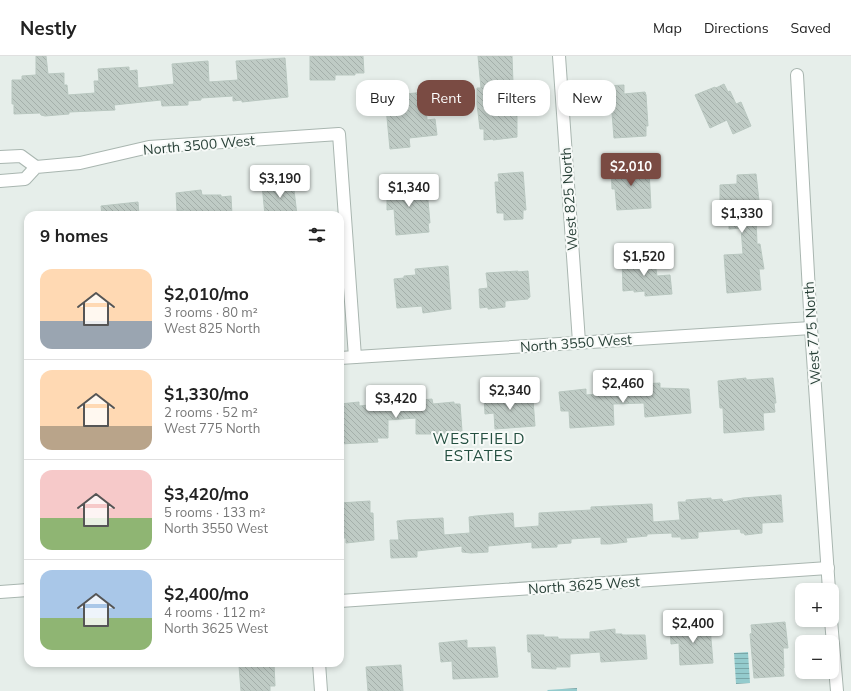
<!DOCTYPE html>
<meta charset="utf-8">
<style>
body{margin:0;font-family:Mulish,sans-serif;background:#f2f2f2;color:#222;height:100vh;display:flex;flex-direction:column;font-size:15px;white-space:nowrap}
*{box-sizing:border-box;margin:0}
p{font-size:13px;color:#767676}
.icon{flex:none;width:22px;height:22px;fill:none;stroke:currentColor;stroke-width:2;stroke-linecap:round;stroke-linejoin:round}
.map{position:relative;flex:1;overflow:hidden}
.drawer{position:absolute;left:24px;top:155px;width:320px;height:456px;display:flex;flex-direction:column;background:#fff;border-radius:12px;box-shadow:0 2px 6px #0003}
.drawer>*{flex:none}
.guide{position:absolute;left:356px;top:24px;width:380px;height:36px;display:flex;gap:8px}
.buttons{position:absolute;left:795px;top:527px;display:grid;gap:8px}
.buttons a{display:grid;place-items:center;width:44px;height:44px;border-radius:8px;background:#fff;box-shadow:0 2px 6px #0003;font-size:20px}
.price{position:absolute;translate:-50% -34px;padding:0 9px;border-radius:4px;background:#fff;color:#222;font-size:13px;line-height:26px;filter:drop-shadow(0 1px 2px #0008)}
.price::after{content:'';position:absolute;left:50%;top:24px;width:12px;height:9px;margin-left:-6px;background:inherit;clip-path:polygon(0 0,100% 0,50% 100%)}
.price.on{background:#7a4b43;color:#fff}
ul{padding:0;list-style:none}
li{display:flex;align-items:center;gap:12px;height:100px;padding:0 16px}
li+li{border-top:1px solid #e0e0e0}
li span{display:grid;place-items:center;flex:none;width:112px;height:80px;border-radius:12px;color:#555}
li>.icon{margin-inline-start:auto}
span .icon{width:48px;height:48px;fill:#fffc;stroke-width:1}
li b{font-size:17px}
h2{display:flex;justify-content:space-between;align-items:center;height:48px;padding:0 16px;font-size:17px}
.chip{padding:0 14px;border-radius:12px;background:#fff;box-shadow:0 2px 6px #0003;font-size:14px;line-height:36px}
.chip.on{background:#7a4b43;color:#fff}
header{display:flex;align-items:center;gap:24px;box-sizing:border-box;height:56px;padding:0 20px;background:#fff;border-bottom:1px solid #e0e0e0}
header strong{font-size:19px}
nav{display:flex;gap:22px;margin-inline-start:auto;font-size:14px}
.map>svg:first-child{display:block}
.water{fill:url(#water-rules)}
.building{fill:url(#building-back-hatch);stroke:#b9c7c0}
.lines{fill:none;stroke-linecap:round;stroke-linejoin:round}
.minor-casing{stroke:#a9b6b0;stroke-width:14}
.minor{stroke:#fff;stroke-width:12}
.labels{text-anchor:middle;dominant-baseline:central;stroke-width:4;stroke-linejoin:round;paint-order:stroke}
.street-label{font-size:14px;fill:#273f36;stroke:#f7faf8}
.neighbourhood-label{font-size:15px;letter-spacing:1px;fill:#244f40;stroke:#f7faf8}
</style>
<header>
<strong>Nestly</strong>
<nav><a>Map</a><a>Directions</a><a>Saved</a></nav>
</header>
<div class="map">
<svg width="851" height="635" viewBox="0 0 851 635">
<defs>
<pattern id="water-rules" width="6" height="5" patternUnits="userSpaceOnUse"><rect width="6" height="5" fill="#94cbcd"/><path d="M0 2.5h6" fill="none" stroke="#79a6a7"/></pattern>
<pattern id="building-back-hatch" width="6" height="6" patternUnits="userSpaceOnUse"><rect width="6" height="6" fill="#bfcbc5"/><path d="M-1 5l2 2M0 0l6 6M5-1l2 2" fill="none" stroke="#a4afaa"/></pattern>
</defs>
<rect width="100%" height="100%" fill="#e6eeea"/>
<g class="water">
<polygon points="748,596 750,627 736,628 734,597"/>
<polygon points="577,632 577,635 548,635 547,634"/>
</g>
<g class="building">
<polygon points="36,0 46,0 48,18 64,17 64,29 67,29 68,39 95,37 94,25 99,25 98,13 129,11 129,15 137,14 138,32 174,28 172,8 208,5 209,26 238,24 236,5 285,2 288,41 242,46 242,44 233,45 233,40 201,42 201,44 188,45 188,49 162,50 161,44 114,49 115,54 69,56 69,58 45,60 41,59 40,57 14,58 14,48 12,48 12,24 22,24 22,20 36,19"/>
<polygon points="310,0 363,0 364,17 355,17 355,19 335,19 335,24 310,24"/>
<polygon points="478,0 512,0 513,27 517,27 521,56 517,56 517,81 493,84 493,83 484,84 484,73 480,73 477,48 477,32 481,32"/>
<polygon points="724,28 728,36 730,35 736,48 741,46 751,70 733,78 727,64 710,72 695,39 715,31 716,32"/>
<polygon points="624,29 624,38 645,36 646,39 648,70 646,70 646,80 614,82 612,57 607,57 606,30"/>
<polygon points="425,36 427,64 435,63 437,79 409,82 410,91 390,93 385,41 386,40"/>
<polygon points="629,106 629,115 649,114 651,152 617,154 615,133 612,133 611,107"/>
<polygon points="523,116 526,154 523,154 523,163 504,164 504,157 497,157 495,126 499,126 498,118"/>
<polygon points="756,118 759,145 756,145 757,161 756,161 757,188 760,188 764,213 759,213 761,234 727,237 724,199 743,198 741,172 729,173 729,163 720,164 720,129 737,128 737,119"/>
<polygon points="413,125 414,134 427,133 430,167 428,167 429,176 396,179 394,153 387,154 387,127"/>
<polygon points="293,126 297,159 265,159 262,129"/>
<polygon points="201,134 202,139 221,139 221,141 231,140 232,159 186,159 186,154 177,155 176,137"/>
<polygon points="138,146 139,159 102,159 101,150"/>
<polygon points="639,200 639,202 654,200 657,220 670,219 672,238 645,240 645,235 634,236 634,234 623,235 622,201"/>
<polygon points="448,210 451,253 423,257 422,250 397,252 394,223 404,222 404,220 416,219 415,213"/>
<polygon points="518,215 518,216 528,215 530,241 528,242 528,243 505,245 505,251 488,253 488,251 480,252 479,233 488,232 486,217"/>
<polygon points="746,322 746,324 773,322 776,347 774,347 775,356 763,357 764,374 724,377 723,352 720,352 718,325"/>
<polygon points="660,327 660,332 689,333 691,357 645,361 644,347 613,348 614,369 570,372 569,355 561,355 559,336 586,333 586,339 635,335 634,330 643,330 642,328"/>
<polygon points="509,337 509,340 523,339 523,342 532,342 532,344 533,344 535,370 495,373 494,357 485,358 484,340"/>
<polygon points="432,343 433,348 454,346 454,348 460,348 462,375 437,378 416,378 416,362 388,364 388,382 377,382 378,386 340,388 340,348 359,346 359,350"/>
<polygon points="781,439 783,466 762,467 762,477 745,479 744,477 741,477 740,473 698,476 698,482 681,483 681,481 672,481 672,477 647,478 647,480 626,482 627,486 610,488 601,488 601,481 571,483 571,487 557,488 557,491 532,492 532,486 488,490 488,496 471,497 462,496 462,490 417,495 417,501 391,502 390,484 399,484 397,465 405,464 443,462 444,479 470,477 469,461 476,460 513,457 514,472 539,470 539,457 591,454 591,451 652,448 653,466 680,464 678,446 686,446 686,444 711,442 711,444 722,443 723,446 743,442"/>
<polygon points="370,445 370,457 373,457 374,484 346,487 346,482 340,482 340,447"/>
<polygon points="785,566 788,592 783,592 784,612 783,612 784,620 754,622 750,578 752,577 751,569"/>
<polygon points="696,568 696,572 710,571 713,607 680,609 679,587 671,588 670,571"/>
<polygon points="615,573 615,578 622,578 622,579 645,579 647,603 601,606 600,596 570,598 570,611 556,611 556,613 532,612 531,596 528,596 527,579 544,579 544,581 558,581 558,583 590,583 590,576"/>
<polygon points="467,584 467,592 495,591 498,621 453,623 452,605 441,606 439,587"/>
<polygon points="257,607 274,607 275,630 270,630 270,635 241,635 239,610 257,609"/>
<polygon points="401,609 403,635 368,635 366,611"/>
</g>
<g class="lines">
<defs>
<g id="minor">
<polyline points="559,0 579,286"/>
<polyline points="797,19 811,272 829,534"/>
<polyline points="0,101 21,100 36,111"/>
<polyline points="0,125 25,123 36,111 80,107 149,91 339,78 355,301"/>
<polyline points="340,302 811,272"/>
<polyline points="0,536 28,534"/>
<polyline points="340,545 828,512"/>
<polyline points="831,564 837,635"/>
<polyline points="319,607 321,635"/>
</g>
</defs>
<use href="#minor" class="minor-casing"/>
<use href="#minor" class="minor"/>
</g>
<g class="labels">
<g class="street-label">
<text transform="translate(199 89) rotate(-5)">North 3500 West</text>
<text transform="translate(569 143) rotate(-94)">West 825 North</text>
<text transform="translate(812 277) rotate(-94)">West 775 North</text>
<text transform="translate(576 287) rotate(-4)">North 3550 West</text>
<text transform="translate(584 529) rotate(-4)">North 3625 West</text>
</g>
<g class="neighbourhood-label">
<text x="479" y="382">WESTFIELD<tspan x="479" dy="17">ESTATES</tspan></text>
</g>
</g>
</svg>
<div class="buttons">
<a>+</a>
<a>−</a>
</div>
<b class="price on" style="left:631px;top:131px">$2,010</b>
<b class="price" style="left:280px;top:143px">$3,190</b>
<b class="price" style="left:409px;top:152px">$1,340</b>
<b class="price" style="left:742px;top:178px">$1,330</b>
<b class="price" style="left:644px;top:221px">$1,520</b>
<b class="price" style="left:623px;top:348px">$2,460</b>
<b class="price" style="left:510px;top:355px">$2,340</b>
<b class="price" style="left:396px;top:363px">$3,420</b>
<b class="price" style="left:693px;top:588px">$2,400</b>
<div class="guide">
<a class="chip">Buy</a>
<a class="chip on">Rent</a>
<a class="chip">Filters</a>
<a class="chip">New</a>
</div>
<section class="drawer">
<h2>9 homes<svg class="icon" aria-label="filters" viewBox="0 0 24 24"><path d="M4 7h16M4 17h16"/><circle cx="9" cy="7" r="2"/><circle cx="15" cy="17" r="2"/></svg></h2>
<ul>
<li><span style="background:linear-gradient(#ffd9b3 65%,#9aa5b1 0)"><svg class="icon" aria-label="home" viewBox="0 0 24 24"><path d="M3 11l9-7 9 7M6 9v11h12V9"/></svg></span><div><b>$2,010/mo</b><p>3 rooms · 80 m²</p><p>West 825 North</p></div></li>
<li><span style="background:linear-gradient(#ffd9b3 70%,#b9a48a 0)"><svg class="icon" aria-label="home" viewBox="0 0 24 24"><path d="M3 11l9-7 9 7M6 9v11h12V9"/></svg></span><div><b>$1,330/mo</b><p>2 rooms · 52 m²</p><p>West 775 North</p></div></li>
<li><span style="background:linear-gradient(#f6c9c9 60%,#8fb573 0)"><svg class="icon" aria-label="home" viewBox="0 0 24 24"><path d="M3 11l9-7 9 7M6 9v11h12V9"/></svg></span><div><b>$3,420/mo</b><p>5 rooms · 133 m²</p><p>North 3550 West</p></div></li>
<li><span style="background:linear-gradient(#a9c7e8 60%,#8fb573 0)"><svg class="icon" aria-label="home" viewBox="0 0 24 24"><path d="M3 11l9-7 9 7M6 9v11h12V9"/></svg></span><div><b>$2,400/mo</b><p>4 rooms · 112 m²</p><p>North 3625 West</p></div></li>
</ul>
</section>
</div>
